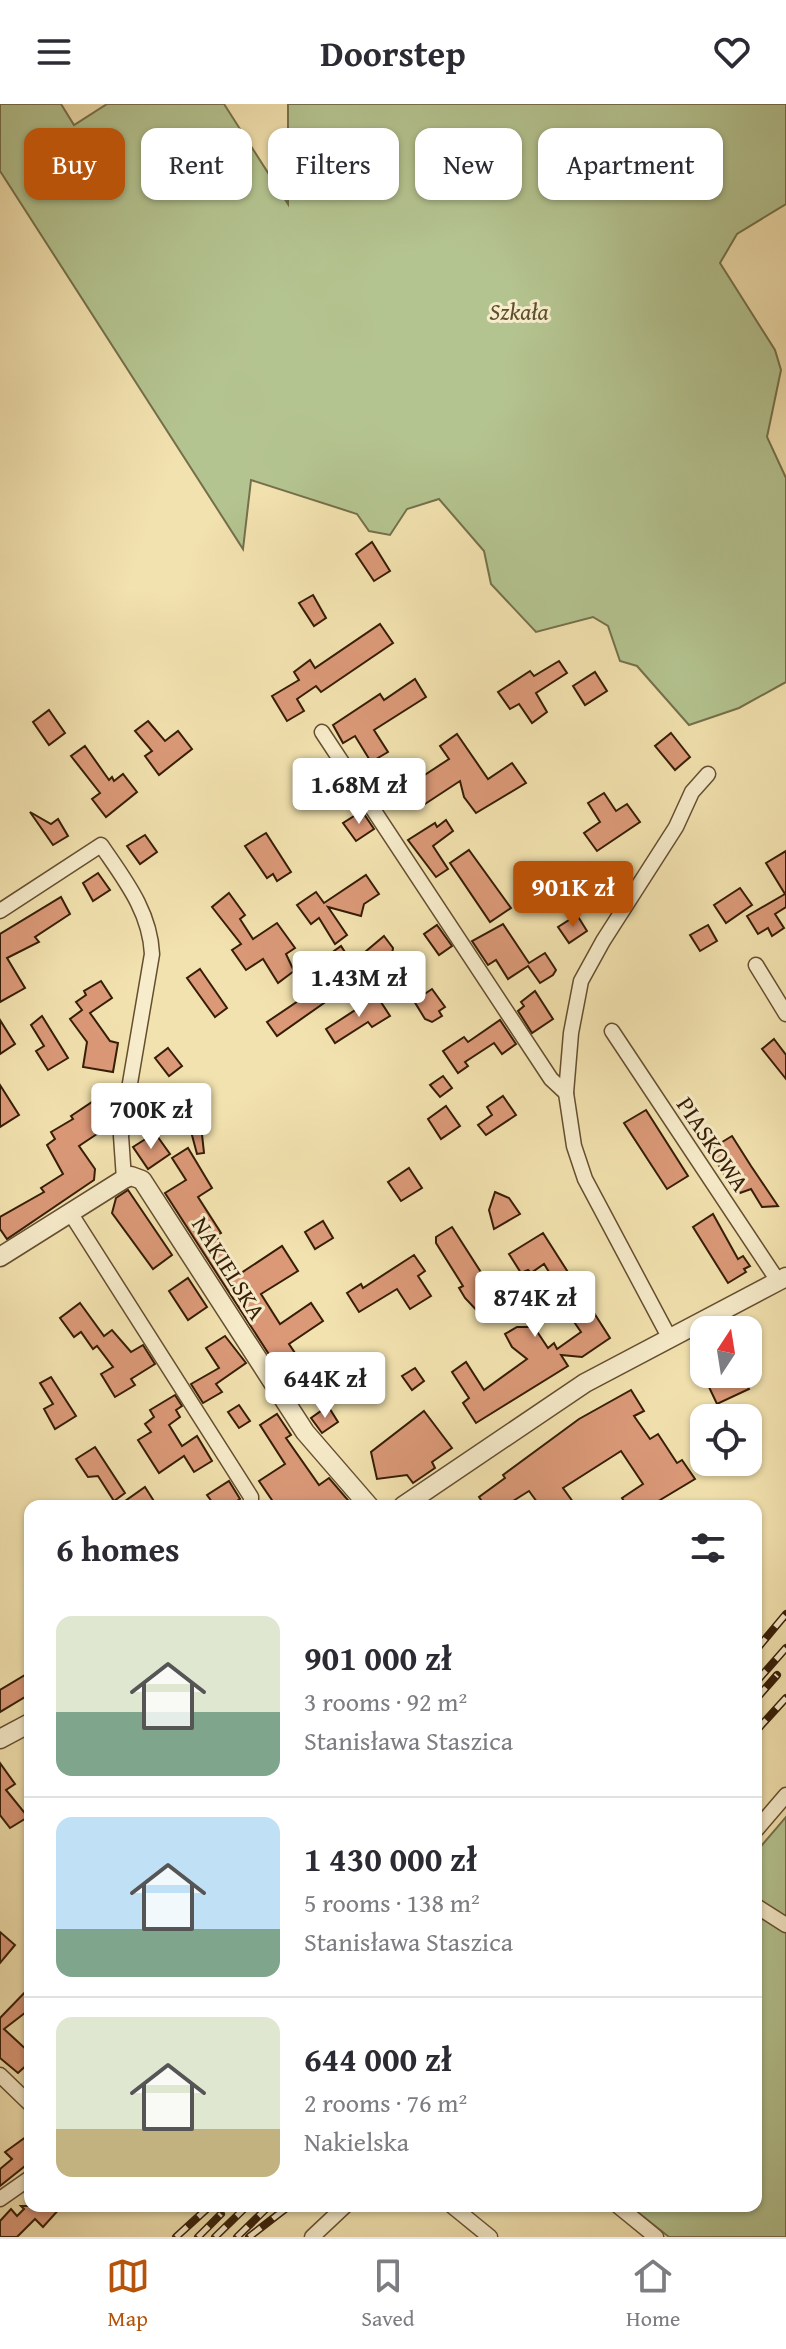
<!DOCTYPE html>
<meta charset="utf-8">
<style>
body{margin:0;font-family:"Gentium Book Plus",serif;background:#f7f7f7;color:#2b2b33;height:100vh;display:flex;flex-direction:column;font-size:30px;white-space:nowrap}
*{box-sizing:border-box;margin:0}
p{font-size:26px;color:#7c7c81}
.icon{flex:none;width:44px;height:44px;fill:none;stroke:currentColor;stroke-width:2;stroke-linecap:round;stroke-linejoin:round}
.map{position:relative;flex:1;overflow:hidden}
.details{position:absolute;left:24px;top:1396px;width:738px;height:712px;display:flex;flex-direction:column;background:#fff;border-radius:16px;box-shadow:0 2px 6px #0004}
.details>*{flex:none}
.hud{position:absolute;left:24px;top:24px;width:738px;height:72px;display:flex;gap:16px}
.needle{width:52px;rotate:12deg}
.tools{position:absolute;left:690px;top:1212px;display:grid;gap:16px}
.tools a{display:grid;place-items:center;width:72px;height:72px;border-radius:16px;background:#fff;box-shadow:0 2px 6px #0004;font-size:40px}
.price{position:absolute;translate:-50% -68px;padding:0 18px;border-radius:8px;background:#fff;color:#222;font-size:26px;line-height:52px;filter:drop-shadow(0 2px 4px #0008)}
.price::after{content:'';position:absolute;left:50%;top:48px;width:24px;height:18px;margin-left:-12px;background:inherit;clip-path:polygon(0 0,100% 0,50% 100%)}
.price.active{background:#b45309;color:#fff}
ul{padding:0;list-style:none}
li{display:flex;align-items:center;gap:24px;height:200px;padding:0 32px}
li+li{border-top:2px solid #e1e1e2}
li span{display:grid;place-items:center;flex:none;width:224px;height:160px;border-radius:16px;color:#555}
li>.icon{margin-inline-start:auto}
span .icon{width:96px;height:96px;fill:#fffc;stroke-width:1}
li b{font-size:34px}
h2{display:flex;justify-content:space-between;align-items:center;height:96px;padding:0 32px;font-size:34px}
.pill{padding:0 28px;border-radius:16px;background:#fff;box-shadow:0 2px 6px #0004;font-size:28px;line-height:72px}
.pill.active{background:#b45309;color:#fff}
header{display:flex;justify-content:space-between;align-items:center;height:104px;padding:0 32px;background:#fff;font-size:36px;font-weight:600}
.tab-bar{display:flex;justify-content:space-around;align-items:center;height:112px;border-top:2px solid #e1e1e2;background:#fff;font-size:22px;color:#7c7c81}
.tab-bar a{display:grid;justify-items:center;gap:4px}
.tab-bar .active{color:#b45309}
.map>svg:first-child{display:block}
.green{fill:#b4c490;stroke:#75704b;stroke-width:2}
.building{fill:#db9978;stroke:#361d06;stroke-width:2}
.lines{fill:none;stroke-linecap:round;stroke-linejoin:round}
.minor-casing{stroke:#654e30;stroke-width:17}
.tertiary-casing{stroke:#654e30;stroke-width:21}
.minor{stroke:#f7eccb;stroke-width:14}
.tertiary{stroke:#f7eccb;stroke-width:18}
.rail-casing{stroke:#361d06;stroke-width:8}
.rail{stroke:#f7eccb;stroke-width:5;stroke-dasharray:15;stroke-linecap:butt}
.labels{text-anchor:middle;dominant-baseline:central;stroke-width:6;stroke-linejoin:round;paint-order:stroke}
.park-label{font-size:24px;font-style:italic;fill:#5c4f2f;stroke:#f7eccb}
.street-label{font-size:24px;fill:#361d06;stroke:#f7eccb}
</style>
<header><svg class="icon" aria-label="menu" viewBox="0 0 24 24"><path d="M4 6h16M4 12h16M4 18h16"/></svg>Doorstep<svg class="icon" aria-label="heart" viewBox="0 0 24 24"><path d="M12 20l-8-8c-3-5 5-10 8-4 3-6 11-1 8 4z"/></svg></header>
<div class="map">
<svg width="786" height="2133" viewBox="0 0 786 2133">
<rect width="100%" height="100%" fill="#f2e2af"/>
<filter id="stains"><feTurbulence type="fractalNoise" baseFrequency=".0025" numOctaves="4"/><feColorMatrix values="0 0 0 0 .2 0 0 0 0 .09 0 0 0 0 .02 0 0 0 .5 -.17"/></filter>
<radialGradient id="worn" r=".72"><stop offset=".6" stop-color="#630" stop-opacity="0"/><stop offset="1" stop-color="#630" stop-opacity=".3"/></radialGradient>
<g class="green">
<polygon points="0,0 61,0 74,21 107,0 224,0 288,100 288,0 786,0 786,100 737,130 720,159 775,246 781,266 767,333 786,374 786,578 739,604 689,621 637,562 620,557 608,522 593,513 536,528 491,480 484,447 439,395 407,405 390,431 369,427 357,410 251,376 243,445 0,67"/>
<polygon points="786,1713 786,2133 669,2133 630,2102 756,2102 756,1748"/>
</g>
<g class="building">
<polygon points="372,438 390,467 374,477 356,450"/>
<polygon points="313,491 326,514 314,522 299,499"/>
<polygon points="380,520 393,539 321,588 316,582 297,595 304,607 287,617 272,592 299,576 294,568 310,556 315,564"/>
<polygon points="559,557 567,569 536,589 547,608 532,619 519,600 510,605 498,588 530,567 534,572"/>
<polygon points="595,568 607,587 585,601 573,582"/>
<polygon points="415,575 426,593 374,626 388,648 371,658 355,632 343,639 333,621 380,590 384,596"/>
<polygon points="49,606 65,629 49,641 33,618"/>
<polygon points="148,617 165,637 178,627 192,645 159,671 145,652 152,647 135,627"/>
<polygon points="671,629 690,653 675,666 655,642"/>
<polygon points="457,630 488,675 512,659 526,679 476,709 464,693 460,677 425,700 411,680 449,655 440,642"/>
<polygon points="85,642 109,676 112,673 114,677 123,670 137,688 106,713 92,695 100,689 71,652"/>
<polygon points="604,689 616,707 627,700 640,718 597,747 584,729 600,718 588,699"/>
<polygon points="362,707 374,725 356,737 343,719"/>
<polygon points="30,708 51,720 58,715 68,732 53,741"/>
<polygon points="446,716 453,727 433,742 448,765 436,773 408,736 435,719 437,723"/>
<polygon points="266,729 291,768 277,777 273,770 267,774 245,742"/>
<polygon points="145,731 157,748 140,760 127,742"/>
<polygon points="469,746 511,804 490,818 450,759"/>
<polygon points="786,747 786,803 775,810 784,824 772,832 768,824 758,830 747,812 785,790 766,759"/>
<polygon points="592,761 609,788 594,795 579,772"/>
<polygon points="98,769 110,786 93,797 83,779"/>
<polygon points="366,771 379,790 364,800 361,812 328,803 347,831 335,840 319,814 311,820 297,801 316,788 324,799"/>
<polygon points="740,784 752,801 726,819 714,801"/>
<polygon points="229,789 245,811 240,815 253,835 277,819 295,844 286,850 294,867 278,879 263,855 246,866 232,846 241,840 212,803"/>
<polygon points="61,793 70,810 35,833 39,838 7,854 25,884 0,898 0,830"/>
<polygon points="577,811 587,827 569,839 558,823"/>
<polygon points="503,820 529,859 545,849 556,866 553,871 540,879 528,862 508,875 496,856 488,861 472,837"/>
<polygon points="437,821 452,842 439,851 424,830"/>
<polygon points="708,821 717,837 700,847 690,831"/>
<polygon points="384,832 393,844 392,851 344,885 323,855 341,842 352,859"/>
<polygon points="200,865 227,904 215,913 187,874"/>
<polygon points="101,877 112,894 90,909 110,937 118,939 113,968 83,963 87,938 70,915 82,906 76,898 86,891 84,887"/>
<polygon points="312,880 324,899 277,932 267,918 304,893 300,888"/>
<polygon points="432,885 445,903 439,907 442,912 432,918 425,915 414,897"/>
<polygon points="535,887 553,915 532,929 518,907 524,902 521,898"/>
<polygon points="377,892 390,912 372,923 368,918 335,939 326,925"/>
<polygon points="42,912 68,954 48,966 36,947 44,942 31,921"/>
<polygon points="0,916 15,940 0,950"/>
<polygon points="500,916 516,940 502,950 494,939 465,958 468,962 458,969 443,947 464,933 468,938"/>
<polygon points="774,935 786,951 786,975 762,945"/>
<polygon points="168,944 182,962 169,972 155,954"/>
<polygon points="443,972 452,984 440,993 430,981"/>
<polygon points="0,981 19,1011 0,1023"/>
<polygon points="177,981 196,1007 199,1003 204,1049 197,1050 185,1005 172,1015 158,994"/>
<polygon points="503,992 516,1011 486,1031 478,1021 492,1011 487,1003"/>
<polygon points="95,996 104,1010 100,1028 79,1042 95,1065 94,1076 7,1135 0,1125 0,1113 44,1088 41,1084 63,1070 47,1041 55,1035 51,1028 73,1015 71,1012"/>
<polygon points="446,1002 460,1022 441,1035 428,1015"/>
<polygon points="646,1006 688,1072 667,1085 624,1019"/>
<polygon points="155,1029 170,1050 148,1065 133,1043"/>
<polygon points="732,1032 751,1062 778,1102 762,1103 751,1085 740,1089 730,1072 727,1074 709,1046"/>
<polygon points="188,1044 212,1084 198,1093 221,1129 216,1132 241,1169 282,1142 298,1167 261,1190 280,1220 311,1199 323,1217 289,1240 309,1270 290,1283 165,1089 186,1076 172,1054"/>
<polygon points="409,1064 422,1084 401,1097 388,1078"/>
<polygon points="128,1086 172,1151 153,1165 112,1109 116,1094"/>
<polygon points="495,1088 509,1094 520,1110 494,1125 489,1106"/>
<polygon points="713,1110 738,1155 743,1152 750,1162 744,1165 746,1168 728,1179 693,1123"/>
<polygon points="323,1117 333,1134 315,1145 305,1128"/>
<polygon points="452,1123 493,1187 487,1191 494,1202 481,1211 465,1194 459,1184 463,1182 436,1139 436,1133"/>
<polygon points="543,1129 610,1234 582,1253 561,1251 568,1262 476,1319 463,1299 469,1294 452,1268 466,1258 484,1286 527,1255 512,1243 505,1230 517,1223 534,1223 548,1244 554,1239 557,1245 581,1228 568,1209 573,1206 544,1160 531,1169 528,1166 521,1169 509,1150"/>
<polygon points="414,1151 425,1167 418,1172 431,1192 410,1205 397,1185 359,1208 347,1189 361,1180 363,1184"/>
<polygon points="188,1174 207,1203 188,1216 169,1187"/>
<polygon points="80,1199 104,1232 112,1226 131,1248 143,1241 155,1260 131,1275 135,1281 115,1293 101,1270 113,1263 97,1242 93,1245 81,1228 74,1233 60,1214"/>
<polygon points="225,1232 246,1259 216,1280 222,1288 203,1299 191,1280 219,1264 206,1244"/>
<polygon points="415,1264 424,1277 412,1286 402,1272"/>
<polygon points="353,1265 366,1285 348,1297 335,1278"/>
<polygon points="732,1270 742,1270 749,1285 717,1300 708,1281"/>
<polygon points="51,1273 76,1312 55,1325 44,1305 53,1300 40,1279"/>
<polygon points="631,1286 644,1307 634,1312 650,1335 658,1330 677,1359 682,1356 695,1375 650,1402 627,1402 622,1394 643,1380 621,1347 563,1384 576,1402 540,1402 529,1387 505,1402 485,1402 479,1393 505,1374 503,1371 579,1315"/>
<polygon points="175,1291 182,1302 176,1306 180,1313 169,1321 182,1342 197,1332 212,1357 194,1368 184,1352 159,1369 138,1336 151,1328 145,1320 154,1313 150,1306"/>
<polygon points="239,1301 250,1317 239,1324 228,1308"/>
<polygon points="328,1302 338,1318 322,1329 311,1314"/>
<polygon points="424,1307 452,1344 432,1358 435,1364 413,1379 407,1371 377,1375 371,1348"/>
<polygon points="277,1310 291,1331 286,1334 319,1381 329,1374 353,1402 276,1402 259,1377 285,1360 260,1321"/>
<polygon points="95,1343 125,1389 114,1397 98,1372 88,1373 76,1355"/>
<polygon points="229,1377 240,1395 228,1402 215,1402 207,1391"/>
<polygon points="145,1383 157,1402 118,1402"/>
<polygon points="30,1568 30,1590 0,1608 0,1586"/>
<polygon points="0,1659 15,1680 6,1686 28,1713 10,1724 0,1711"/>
<polygon points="0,1828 15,1841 0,1859"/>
<polygon points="30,1883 30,1905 4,1925 30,1949 30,1958 18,1969 0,1954 0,1914"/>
<polygon points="30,2030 30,2058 0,2082 0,2065 12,2055 5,2048"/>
<polygon points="21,2102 62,2102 43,2123 35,2115 17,2133 0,2133 0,2117 11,2105 17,2112 24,2105"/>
</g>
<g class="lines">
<defs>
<g id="minor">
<polyline points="322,628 551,975 566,989"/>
<path d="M0 807 101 741C124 775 150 807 152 850L121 1032 124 1075"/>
<polyline points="756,861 786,910"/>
<polyline points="612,927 778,1177"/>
<polyline points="71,1110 251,1393 251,1402"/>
<polyline points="669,1233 585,1075 574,1042 566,989 571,929 581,877 603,837 676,723 692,688 708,670"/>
<polyline points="756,1726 786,1691"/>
<polyline points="756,1802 786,1821"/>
<polyline points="0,1971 30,2000"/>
<polyline points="0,2095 30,2074"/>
<polyline points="452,2102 490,2133"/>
<polyline points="618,2102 656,2133"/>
<polyline points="312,2133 345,2102"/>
</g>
<g id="tertiary">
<polyline points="0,1153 124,1075 131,1072 142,1076 305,1328 369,1402"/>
<polyline points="403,1402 585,1279 786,1173"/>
<polyline points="0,1635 30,1619"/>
</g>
</defs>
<use href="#minor" class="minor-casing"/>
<use href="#tertiary" class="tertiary-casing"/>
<use href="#minor" class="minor"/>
<use href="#tertiary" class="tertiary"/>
<defs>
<g id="rail">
<polyline points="756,1546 786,1510"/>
<polyline points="756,1578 786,1544"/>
<polyline points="756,1595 777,1571"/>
<polyline points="756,1627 786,1594"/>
<polyline points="176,2133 210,2102"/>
<polyline points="198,2133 221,2110"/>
<polyline points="215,2133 247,2102"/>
<polyline points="237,2133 269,2102"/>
<polyline points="249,2133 289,2102"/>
</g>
</defs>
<use href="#rail" class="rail-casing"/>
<use href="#rail" class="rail"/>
</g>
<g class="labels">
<g class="park-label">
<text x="519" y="207">Szkała</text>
</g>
<g class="street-label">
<text transform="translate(713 1040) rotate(56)">PIASKOWA</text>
<text transform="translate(229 1164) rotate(58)">NAKIELSKA</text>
</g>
</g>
<rect width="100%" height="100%" filter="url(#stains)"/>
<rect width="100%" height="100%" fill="url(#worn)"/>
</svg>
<div class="tools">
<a><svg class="needle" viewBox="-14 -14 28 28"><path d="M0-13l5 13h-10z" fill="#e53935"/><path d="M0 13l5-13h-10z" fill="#7c7c81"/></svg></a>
<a><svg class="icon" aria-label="locate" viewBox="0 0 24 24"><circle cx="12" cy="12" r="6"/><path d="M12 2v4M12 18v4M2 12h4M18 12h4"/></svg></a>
</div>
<b class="price" style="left:359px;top:722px">1.68M zł</b>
<b class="price active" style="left:573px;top:825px">901K zł</b>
<b class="price" style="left:359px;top:915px">1.43M zł</b>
<b class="price" style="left:151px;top:1047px">700K zł</b>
<b class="price" style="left:535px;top:1235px">874K zł</b>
<b class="price" style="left:325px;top:1316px">644K zł</b>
<div class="hud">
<a class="pill active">Buy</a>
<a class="pill">Rent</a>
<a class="pill">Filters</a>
<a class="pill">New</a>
<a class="pill">Apartment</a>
</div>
<section class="details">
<h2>6 homes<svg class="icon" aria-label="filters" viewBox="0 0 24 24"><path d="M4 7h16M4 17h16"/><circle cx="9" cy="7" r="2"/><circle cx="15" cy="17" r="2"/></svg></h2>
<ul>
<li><span style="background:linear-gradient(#dfe7d0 60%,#7fa58c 0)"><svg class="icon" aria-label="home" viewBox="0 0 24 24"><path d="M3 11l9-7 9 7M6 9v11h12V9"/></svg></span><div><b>901 000 zł</b><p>3 rooms · 92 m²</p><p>Stanisława Staszica</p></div></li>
<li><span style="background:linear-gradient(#bfe0f5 70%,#7fa58c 0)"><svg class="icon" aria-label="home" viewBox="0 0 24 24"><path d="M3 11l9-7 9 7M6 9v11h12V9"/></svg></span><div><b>1 430 000 zł</b><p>5 rooms · 138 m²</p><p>Stanisława Staszica</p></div></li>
<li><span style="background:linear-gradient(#dfe7d0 70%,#c2b280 0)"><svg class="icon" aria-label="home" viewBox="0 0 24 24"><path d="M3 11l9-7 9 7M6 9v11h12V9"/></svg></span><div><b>644 000 zł</b><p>2 rooms · 76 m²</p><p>Nakielska</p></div></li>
</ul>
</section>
</div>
<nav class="tab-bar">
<a class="active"><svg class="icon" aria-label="map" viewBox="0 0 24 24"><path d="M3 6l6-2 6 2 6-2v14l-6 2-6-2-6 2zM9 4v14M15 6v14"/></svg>Map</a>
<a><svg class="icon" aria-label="saved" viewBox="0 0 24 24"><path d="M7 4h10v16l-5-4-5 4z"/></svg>Saved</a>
<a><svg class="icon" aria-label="home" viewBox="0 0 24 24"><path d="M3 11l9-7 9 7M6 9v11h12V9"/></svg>Home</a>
</nav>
